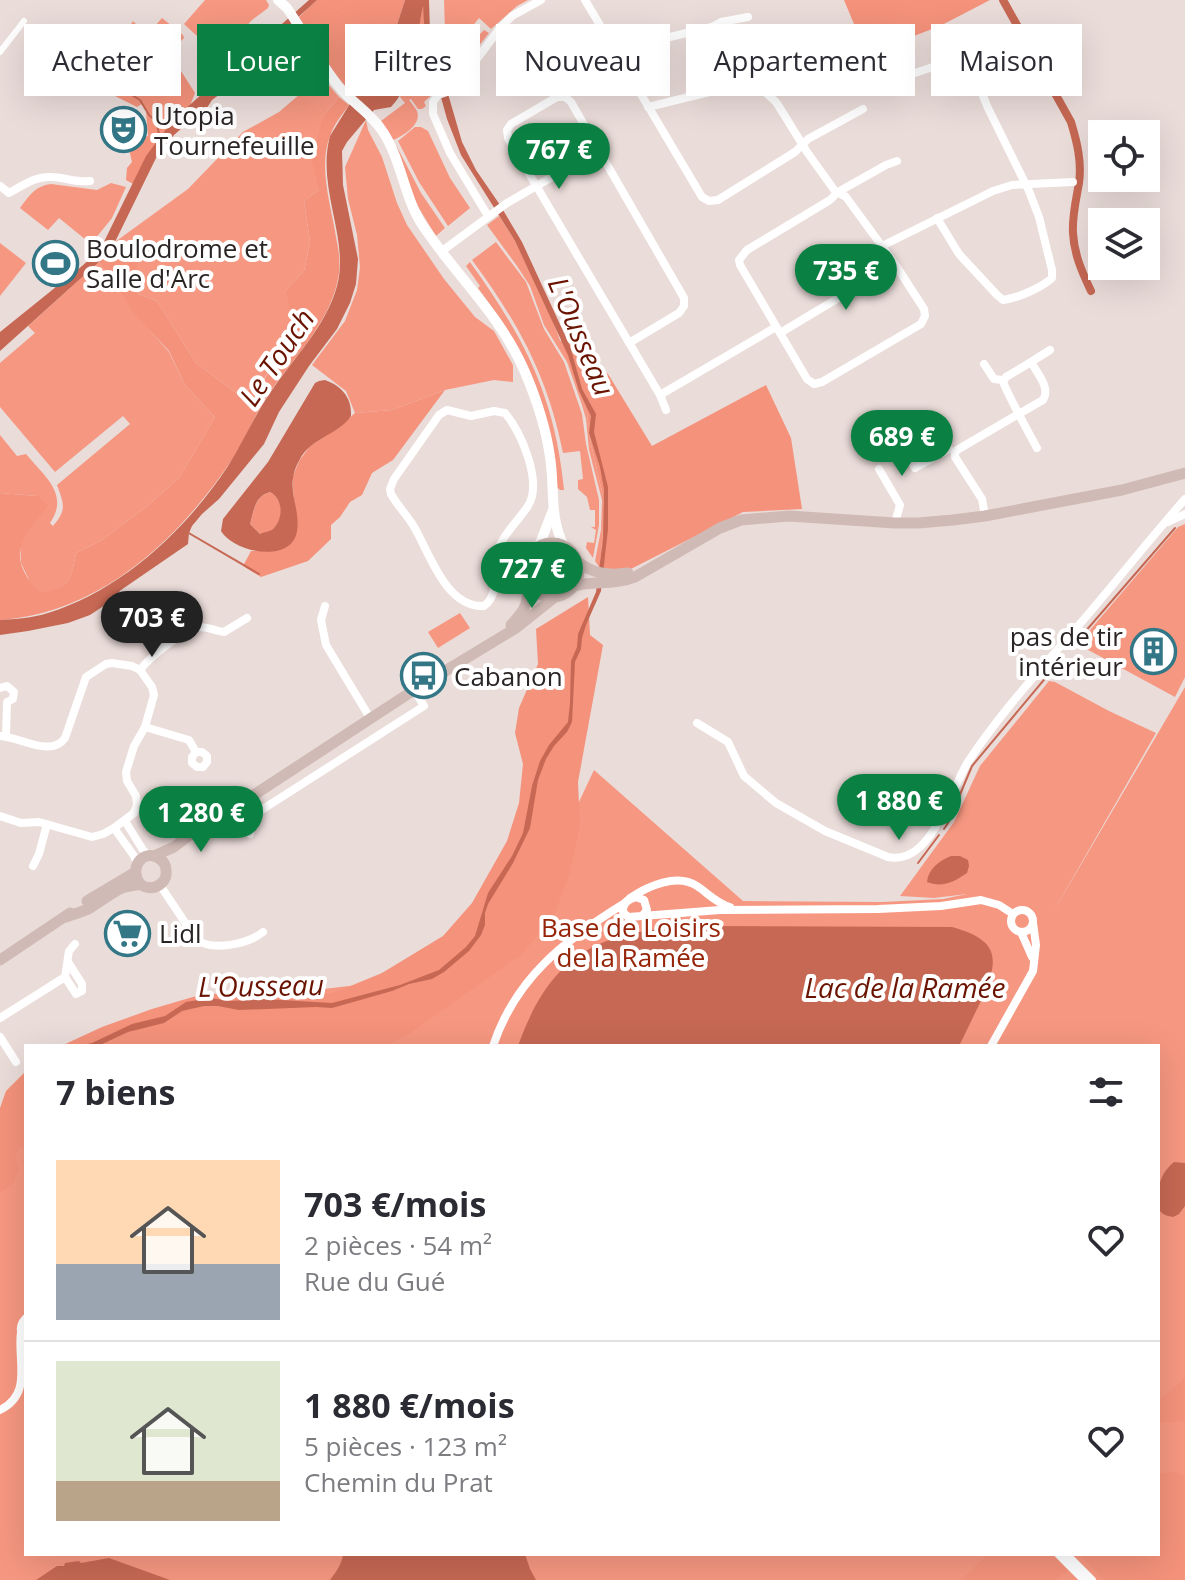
<!DOCTYPE html>
<html lang="fr">
<meta charset="utf-8">
<style>
body{margin:0;font-family:"Open Sans",sans-serif;background:#f7f7f7;color:#2b2b33;height:100vh;display:flex;flex-direction:column;font-size:30px;white-space:nowrap}
*{box-sizing:border-box;margin:0}
p{font-size:26px;color:#7c7c81}
.icon{flex:none;width:44px;height:44px;fill:none;stroke:currentColor;stroke-width:2;stroke-linecap:round;stroke-linejoin:round}
.map{position:relative;flex:1;overflow:hidden}
.drawer{position:absolute;left:24px;top:1044px;width:1136px;height:512px;display:flex;flex-direction:column;background:#fff;border-radius:0px;box-shadow:0 8px 32px #0002}
.drawer>*{flex:none}
.banner{position:absolute;left:24px;top:24px;width:1138px;height:72px;display:flex;gap:16px}
.tools{position:absolute;left:1088px;top:120px;display:grid;gap:16px}
.tools a{display:grid;place-items:center;width:72px;height:72px;border-radius:0px;background:#fff;box-shadow:0 8px 32px #0002;font-size:40px}
.price{position:absolute;translate:-50% -68px;padding:0 18px;border-radius:28px;background:#0b8043;color:#fff;font-size:26px;line-height:52px;filter:drop-shadow(0 2px 4px #0008)}
.price::after{content:'';position:absolute;left:50%;top:48px;width:24px;height:18px;margin-left:-12px;background:inherit;clip-path:polygon(0 0,100% 0,50% 100%)}
.price.active{background:#222;color:#fff}
ul{padding:0;list-style:none}
li{display:flex;align-items:center;gap:24px;height:200px;padding:0 32px}
li+li{border-top:2px solid #e1e1e2}
li span{display:grid;place-items:center;flex:none;width:224px;height:160px;border-radius:0px;color:#555}
li>.icon{margin-inline-start:auto}
span .icon{width:96px;height:96px;fill:#fffc;stroke-width:1}
li b{font-size:34px}
h2{display:flex;justify-content:space-between;align-items:center;height:96px;padding:0 32px;font-size:34px}
.pill{padding:0 28px;border-radius:0px;background:#fff;box-shadow:0 8px 32px #0002;font-size:28px;line-height:72px}
.pill.active{background:#0b8043;color:#fff}
.map>svg:first-child{display:block}
.green{fill:#f69781}
.forest{fill:#f4927b}
.water{fill:#c66853;fill-rule:evenodd}
.lines{fill:none;stroke-linecap:round;stroke-linejoin:round}
.stream{stroke:#c66853;stroke-width:2}
.canal{stroke:#c66853;stroke-width:8}
.pedestrian{stroke:#fff;stroke-width:6}
.minor{stroke:#fff;stroke-width:8}
.tertiary{stroke:#fff;stroke-width:10}
.secondary{stroke:#d0bab5;stroke-width:11}
.labels{text-anchor:middle;dominant-baseline:central;stroke-width:8;stroke-linejoin:round;paint-order:stroke}
.poi-label{font-size:26px;fill:#2a2524;stroke:#fff;text-anchor:start}
.park-label{font-size:26px;fill:#962409;stroke:#fff}
.water-label{font-size:28px;font-style:italic;fill:#6a1301;stroke:#fff}
</style>
<div class="map">
<svg width="1185" height="1580" viewBox="0 0 1185 1580">
<rect width="100%" height="100%" fill="#eadcd9"/>
<g class="green">
<polygon points="205,0 266,0 269,5 268,8 252,20 234,39 230,36 219,42 212,50 184,24"/>
<path d="M444 0H528L517 6 491 29 479 18 468 32 474 40 484 30 489 33 457 73C444 51 445 25 444 0Z"/>
<polygon points="162,18 183,35 184,38 178,44 169,36 153,37 139,52 147,60 138,74 137,87 130,87 126,80 113,80 110,78 144,38 130,26 133,21 147,35"/>
<path d="M422 43 428 57 433 88 437 90 424 102 426 106 422 109H418L411 99 409 100C412 104 415 107 417 111 422 125 403 136 393 140L381 121 405 103 400 97 405 90 413 96 420 89 414 73C423 58 417 56 422 43Z"/>
<polygon points="321,76 339,97 323,116 319,190 304,201 310,242 304,271 285,291 295,325 264,379 239,395 196,363 157,301 138,294 123,256 115,242 188,189 243,132 279,112"/>
<polygon points="366,120 368,130 382,157 397,203 407,225 444,279 475,317 494,331 513,365 513,382 494,380 445,390 392,410 355,413 346,391 312,365 345,321 357,290 360,267 357,235 348,199 345,167"/>
<polygon points="415,127 421,127 428,131 450,178 470,208 448,226 419,182 398,141"/>
<polygon points="395,143 421,193 445,228 436,236 417,205"/>
<path d="M111 183 126 187 112 218 91 244 59 218 48 230 20 208C29 196 35 186 51 184L97 190Z"/>
<polygon points="499,216 515,241 551,316 587,413 591,444 603,496 604,512 600,568 595,561 601,530 602,500 589,450 586,419 582,405 567,362 544,325 530,286 517,266 487,225"/>
<path d="M496 242 526 282 544 329 564 362 582 414 586 444 599 500V525L593 558 586 548 587 542 594 543 596 530 591 527H595V510H590L587 497 578 489V480L583 479 580 451 563 453C548 377 518 322 472 260Z"/>
<polygon points="0,243 26,263 0,296"/>
<path d="M99 262 136 315 169 352 185 385 215 417 179 478 146 507 102 540 76 553C71 581 69 588 40 594L30 582 21 563 20 544 29 529 37 496 0 493V435L17 456 26 454C44 476 70 494 50 523L53 526C67 510 64 504 57 485L130 424 123 416 55 472 0 407V363L35 333 28 326Z"/>
<path d="M470 262C524 337 555 396 564 490H560L557 487C553 461 550 433 543 407 531 363 505 324 478 288L480 286 466 266Z"/>
<polygon points="1185,524 1185,677 1175,697 1081,646 1090,630 1178,527"/>
<circle cx="552" cy="570" r="22"/>
<polygon points="460,613 470,628 438,648 428,632"/>
<polygon points="1049,681 1055,682 1109,711 1156,733 1052,914 1185,687 1185,1580 0,1580 0,1126 26,1093 26,1554 1158,1554 1158,1046 106,1046 273,995 501,968 594,770 743,901 883,902 943,899 967,894 934,898 900,896 954,822 980,766"/>
</g>
<g class="forest">
<polygon points="317,0 405,0 395,31 355,96 345,89 298,18"/>
<polygon points="844,0 990,0 940,26 893,44 878,26 854,24"/>
<polygon points="422,5 424,11 425,36 440,89 433,88 423,75 422,73 429,61 425,47 422,43 420,63 414,73 420,91 413,96 405,90 415,59"/>
<polygon points="141,68 157,83 172,82 181,71 195,93 189,108 135,185 126,180 127,168 132,162 129,149 134,139 148,136 146,110 142,104 137,107 115,96 115,80 126,80 130,87 137,87 138,74"/>
<path d="M339 97 349 105C342 115 334 124 330 136 318 167 331 205 336 237 339 251 341 265 338 279 329 325 291 360 266 398 253 418 245 441 231 461 177 541 100 613 0 620V493L37 496 48 505C21 539 5 556 40 593 69 588 71 581 76 553L102 540 146 507 179 478 215 417 185 385 169 351 136 316 99 262 115 242 123 256 138 263 133 283 138 294 157 301 196 363 239 395 264 380 294 325 285 291 304 271 310 242 304 201 319 190 312 161 323 116Z"/>
<polygon points="573,334 589,365 608,374 652,446 766,385 791,438 802,509 743,512 617,576 600,568 604,512 603,496 591,444 587,413 560,341"/>
<polygon points="445,390 393,460 372,473 362,495 350,502 340,517 331,525 331,539 308,561 261,577 243,566 251,551 265,551 286,546 297,525 293,490 293,476 299,461 310,446 338,428 355,413 392,410"/>
<path d="M270 492C283 499 285 518 273 529 269 532 264 533 260 534L250 524C254 511 255 496 270 492Z"/>
<polygon points="588,597 590,635 603,645 578,782 580,825 569,875 555,913 522,954 409,1034 386,1046 61,1046 102,1027 152,1009 203,994 263,993 331,994 382,973 443,936 472,903 507,841 519,803 523,764 515,733 519,708 538,664 536,629"/>
<polygon points="26,1071 26,1147 20,1148 15,1156 19,1170 12,1185 0,1192 0,1108 6,1091"/>
<polygon points="1185,1378 1185,1421 1158,1423 1158,1401"/>
<polygon points="1176,1472 1185,1477 1185,1580 1104,1580 1079,1554 1158,1554 1158,1473"/>
<polygon points="989,1554 1054,1554 1070,1569 1055,1580 960,1580"/>
</g>
<g class="water">
<path d="M309 0H317C296 20 255 52 248 80L227 94 224 91 212 100 205 111 200 112 174 135 156 158 115 242 99 262 0 351V332L82 266 100 250 146 156 173 120 203 93H208L232 72 245 65 274 31Z"/>
<path d="M405 0H429L430 32 462 142 476 170 500 205 522 242 570 346 582 389 596 414 594 432 608 487V529L601 591 586 625 582 638 581 649 575 662 572 722 567 732 554 746 546 759 538 780 530 828 513 863 488 904 485 913V925L481 935 469 951 444 972 432 979 409 984 392 991 332 1008 316 1007 239 1010 218 1006H204L182 1011 164 1023 128 1032 98 1046H77L92 1043 132 1024 165 1016 186 1002 210 998 231 1001 264 999 332 1003 400 985 439 970 466 947 475 936 488 893 512 856 523 833 532 786 540 761 549 745 568 722 570 703 571 661 577 647 578 634 596 592 603 540 604 489 600 467 589 433 591 416 579 391 568 355 515 241 461 155 447 119 425 39 423 6C415 41 418 78 391 107L374 110 347 142 342 151 343 185 358 259 356 284 350 303 337 329 309 366 279 412 264 444 219 499 202 514 192 526 189 533 188 544 121 590 108 603 90 615 68 623 28 631 0 635V620C16 619 32 618 48 613 122 590 186 530 228 466 243 443 254 416 270 393 293 358 326 327 337 286 350 239 316 188 330 136L395 31Z"/>
<path d="M325 380C342 386 352 398 351 416 338 435 311 438 300 459 283 488 301 505 297 531 292 564 234 553 221 531L223 519 268 462 315 383 319 381ZM270 492C283 499 284 518 273 529 269 532 264 532 260 534L250 524C254 510 255 496 270 492Z"/>
<path d="M951 856H960L968 860 969 866 967 873C954 882 942 888 927 882 928 869 939 861 951 856Z"/>
<path d="M704 926 952 927C999 940 1000 958 982 999 974 1015 967 1030 959 1046H518C553 948 605 929 704 926Z"/>
<path d="M1174 1162 1185 1163V1206L1179 1214 1173 1217C1168 1216 1163 1215 1160 1211 1157 1208 1158 1203 1158 1198 1158 1183 1162 1172 1174 1162Z"/>
<path d="M343 1554H525L530 1569 536 1580H330C336 1572 342 1564 343 1554Z"/>
<polygon points="109,1558 170,1580 36,1580 57,1566 64,1566 65,1563 79,1561 81,1563"/>
</g>
<g class="lines">
<g class="stream">
<polyline points="117,86 140,100 149,115 156,121 160,138"/>
<polyline points="187,532 259,574"/>
<polyline points="1071,648 1175,528"/>
<polyline points="944,829 948,823 972,766 1063,657"/>
<polyline points="918,863 939,835"/>
</g>
<path class="canal" d="M1003 0 1071 122C1077 142 1082 162 1079 183 1076 200 1072 216 1073 233 1074 254 1082 272 1091 291"/>
<polyline class="pedestrian" points="0,52 24,21"/>
<g class="minor">
<polyline points="585,0 702,197 709,201 718,200 795,152 808,139 863,109"/>
<polyline points="712,27 721,22 748,17"/>
<polyline points="615,50 712,27 720,31 748,77 776,102 783,113 807,152 835,191 838,192 886,165 897,161"/>
<path d="M648 107C719 89 790 73 861 55L870 57 912 74 959 58H965L970 62 987 106 1029 191 1039 217 1052 270V278C1041 288 1018 298 1003 300L997 295 959 254 937 218"/>
<path d="M0 186 9 193C22 186 35 176 51 177 64 177 77 183 90 181"/>
<polygon points="838,192 846,197 895,264 924,309 925,316 921,324 822,382 814,384 807,379 740,265 739,260 747,250 830,200"/>
<polyline points="488,216 450,153 433,114 433,102 438,95 450,91 459,83 500,28 512,16 541,0"/>
<polyline points="882,246 993,191 1012,185 1073,182"/>
<polyline points="442,251 507,203 599,150"/>
<polyline points="780,333 895,264"/>
<path d="M629 343 679 313 684 306V298L571 102 565 97H557L511 124 507 130 508 138C559 223 609 309 660 395L776 327"/>
<polyline points="1031,362 1050,350"/>
<polyline points="984,364 994,379 1003,380"/>
<polyline points="660,395 666,410"/>
<path d="M447 410 471 416 494 411 505 413C521 432 543 482 528 506 518 521 502 535 497 553 493 570 500 595 484 606 445 608 429 551 413 525 406 514 397 505 391 494L390 489 394 479 439 415Z"/>
<polyline points="886,416 915,468 949,449"/>
<polyline points="879,469 900,505 895,523"/>
<path d="M985 516 982 499 955 457V453L957 450 1010 419 1043 400C1051 388 1037 373 1031 362L1006 377 1003 382C1013 405 1025 426 1037 448"/>
<polyline points="1168,522 1185,514"/>
<polyline points="501,544 528,557"/>
<polyline points="325,606 321,620 326,645 370,718"/>
<path d="M140 670C148 659 184 629 198 627 206 626 215 631 224 632L247 618"/>
<polyline points="0,688 7,686 14,692 13,699 7,702 6,736"/>
<path d="M697 723 728 742 744 776 776 803 825 831 888 857C932 866 950 790 968 762 1000 713 1041 669 1079 625 1115 583 1149 540 1185 499"/>
<polyline points="145,727 189,740 196,752 192,757 192,763 197,767 203,767 207,762 207,756 202,752 196,752"/>
<path d="M0 736C20 737 51 758 65 738L86 677 106 664 112 663 132 666 140 670 152 687 154 695 145 727 134 746 126 772 127 781 136 796 137 805 134 813 114 828 103 834 92 837 39 822 21 823 0 816"/>
<polyline points="228,812 238,825 250,834"/>
<polyline points="125,821 143,850 149,856"/>
<polyline points="238,825 424,706 414,690"/>
<polyline points="114,828 134,856 137,863"/>
<polyline points="33,866 39,854 47,824"/>
<path d="M160 885 196 939C212 952 248 944 263 932"/>
<path d="M636 897 644 900 647 910 642 916 628 917 623 912C622 903 628 899 636 897Z"/>
<path d="M630 898C648 886 677 873 697 886 709 894 716 903 730 907"/>
<circle cx="1022" cy="921" r="11"/>
<polyline points="642,916 720,910 878,909 941,906 981,900 999,905 1013,914"/>
<polyline points="1021,932 1032,957"/>
<polyline points="65,977 76,994 82,991 82,984 68,962"/>
<polyline points="0,1018 65,977 69,951 75,944"/>
<polyline points="0,1037 16,1062"/>
<path d="M493 1046C516 977 565 940 625 903"/>
<polyline points="991,1046 1033,971 1036,945 1033,923"/>
<path d="M26 1318C19 1325 19 1333 26 1340"/>
<path d="M0 1410C33 1394 17 1361 21 1332"/>
<polyline points="1058,1554 1084,1580"/>
<polyline points="1066,1554 1092,1580"/>
</g>
<g class="tertiary">
<path d="M278 0 287 8C305 34 320 64 341 89 354 104 372 114 383 132 402 161 404 198 423 226 457 277 499 313 524 370 536 398 546 427 550 457 555 487 549 518 564 546"/>
<polyline points="539,546 553,510"/>
</g>
<g class="secondary">
<circle cx="552" cy="570" r="27"/>
<path d="M577 561C593 574 608 576 628 573"/>
<path d="M574 586C595 580 611 586 635 577L720 528 741 520 789 516 895 523H918L953 520 985 516 1122 490 1185 473"/>
<path d="M511 625C524 611 529 604 528 584"/>
<polyline points="154,856 174,847 204,824 211,823 228,812 414,690 516,628 555,597"/>
<polyline points="87,901 134,873"/>
<path d="M66 917C74 914 82 912 90 908 100 902 111 893 122 888 126 887 136 884 141 885 143 885 144 887 146 887 157 890 168 881 166 870 166 866 164 862 160 859 144 847 127 868 141 885"/>
<polyline points="0,960 70,913"/>
</g>
</g>
<defs>
<symbol id="theatre-ring" viewBox="-11 -11 22 22"><circle r="9.5" fill="#fff" stroke="#337787" stroke-width="1.5"/><path d="M-5-5.5Q0-4 5-5.5V0Q5 5 0 6Q-5 5-5 0ZM-3.3-2.5H-1v1.5H-3.3ZM1-2.5H3.3v1.5H1ZM-2.8 1Q0 5.5 2.8 1Z" fill="#337787"/></symbol>
<symbol id="stadium-ring" viewBox="-11 -11 22 22"><circle r="9.5" fill="#fff" stroke="#337787" stroke-width="1.5"/><path d="M0-5a6.5 5 0 1 0 0 10a6.5 5 0 1 0 0-10ZM-3.5-1.8h7v3.6h-7Z" fill="#337787"/></symbol>
<symbol id="building-ring" viewBox="-11 -11 22 22"><circle r="9.5" fill="#fff" stroke="#337787" stroke-width="1.5"/><path d="M-4-6H4V6H1V3H-1V6H-4ZM-2.5-4.3h1.7v1.8h-1.7ZM.8-4.3h1.7v1.8H.8ZM-2.5-1h1.7V.8h-1.7ZM.8-1h1.7V.8H.8Z" fill="#337787"/></symbol>
<symbol id="bus-ring" viewBox="-11 -11 22 22"><circle r="9.5" fill="#fff" stroke="#337787" stroke-width="1.5"/><path d="M-5-6H5V4H4V6H2V4H-2V6H-4V4H-5ZM-3.5-4V0h7V-4ZM-3.5 1.2v1.5H-2V1.2ZM2 1.2v1.5H3.5V1.2Z" fill="#337787"/></symbol>
<symbol id="supermarket-ring" viewBox="-11 -11 22 22"><circle r="9.5" fill="#fff" stroke="#337787" stroke-width="1.5"/><path d="M-6-5.5h2.5l.6 2H6L4.5 2H-2.5L-4.4-4H-6ZM-1.5 3.2a1.3 1.3 0 1 0 .1 0ZM3 3.2a1.3 1.3 0 1 0 .1 0Z" fill="#337787"/></symbol>
</defs>
<g fill-rule="evenodd">
<use href="#theatre-ring" x="98" y="104" width="51" height="51"/>
<use href="#stadium-ring" x="30" y="238" width="51" height="51"/>
<use href="#building-ring" x="1128" y="626" width="51" height="51"/>
<use href="#bus-ring" x="398" y="650" width="51" height="51"/>
<use href="#supermarket-ring" x="102" y="908" width="51" height="51"/>
</g>
<g class="labels">
<g class="poi-label">
<text x="154" y="115">Utopia<tspan x="154" dy="30">Tournefeuille</tspan></text>
<text x="86" y="248">Boulodrome et<tspan x="86" dy="30">Salle d'Arc</tspan></text>
<text x="1123" y="636" text-anchor="end">pas de tir<tspan x="1123" dy="30">intérieur</tspan></text>
<text x="454" y="676">Cabanon</text>
<text x="159" y="933">Lidl</text>
</g>
<g class="park-label">
<text x="631" y="927">Base de Loisirs<tspan x="631" dy="30">de la Ramée</tspan></text>
</g>
<g class="water-label">
<text transform="translate(582 336) rotate(67)">L'Ousseau</text>
<text transform="translate(276 357) rotate(-56)">Le Touch</text>
<text transform="translate(261 985) rotate(-1)">L'Ousseau</text>
<text x="905" y="987">Lac de la Ramée</text>
</g>
</g>
</svg>
<div class="tools">
<a><svg class="icon" aria-label="locate" viewBox="0 0 24 24"><circle cx="12" cy="12" r="6"/><path d="M12 2v4M12 18v4M2 12h4M18 12h4"/></svg></a>
<a><svg class="icon" aria-label="layers" viewBox="0 0 24 24"><path d="M12 4l9 5-9 5-9-5zM3 14l9 5 9-5"/></svg></a>
</div>
<b class="price" style="left:559px;top:191px">767 €</b>
<b class="price" style="left:846px;top:312px">735 €</b>
<b class="price" style="left:902px;top:478px">689 €</b>
<b class="price" style="left:532px;top:610px">727 €</b>
<b class="price active" style="left:152px;top:659px">703 €</b>
<b class="price" style="left:899px;top:842px">1 880 €</b>
<b class="price" style="left:201px;top:854px">1 280 €</b>
<div class="banner">
<a class="pill">Acheter</a>
<a class="pill active">Louer</a>
<a class="pill">Filtres</a>
<a class="pill">Nouveau</a>
<a class="pill">Appartement</a>
<a class="pill">Maison</a>
</div>
<section class="drawer">
<h2>7 biens<svg class="icon" aria-label="filters" viewBox="0 0 24 24"><path d="M4 7h16M4 17h16"/><circle cx="9" cy="7" r="2"/><circle cx="15" cy="17" r="2"/></svg></h2>
<ul>
<li><span style="background:linear-gradient(#ffd9b3 65%,#9aa5b1 0)"><svg class="icon" aria-label="home" viewBox="0 0 24 24"><path d="M3 11l9-7 9 7M6 9v11h12V9"/></svg></span><div><b>703 €/mois</b><p>2 pièces · 54 m²</p><p>Rue du Gué</p></div><svg class="icon" aria-label="heart" viewBox="0 0 24 24"><path d="M12 20l-8-8c-3-5 5-10 8-4 3-6 11-1 8 4z"/></svg></li>
<li><span style="background:linear-gradient(#dfe7d0 75%,#b9a48a 0)"><svg class="icon" aria-label="home" viewBox="0 0 24 24"><path d="M3 11l9-7 9 7M6 9v11h12V9"/></svg></span><div><b>1 880 €/mois</b><p>5 pièces · 123 m²</p><p>Chemin du Prat</p></div><svg class="icon" aria-label="heart" viewBox="0 0 24 24"><path d="M12 20l-8-8c-3-5 5-10 8-4 3-6 11-1 8 4z"/></svg></li>
</ul>
</section>
</div>
